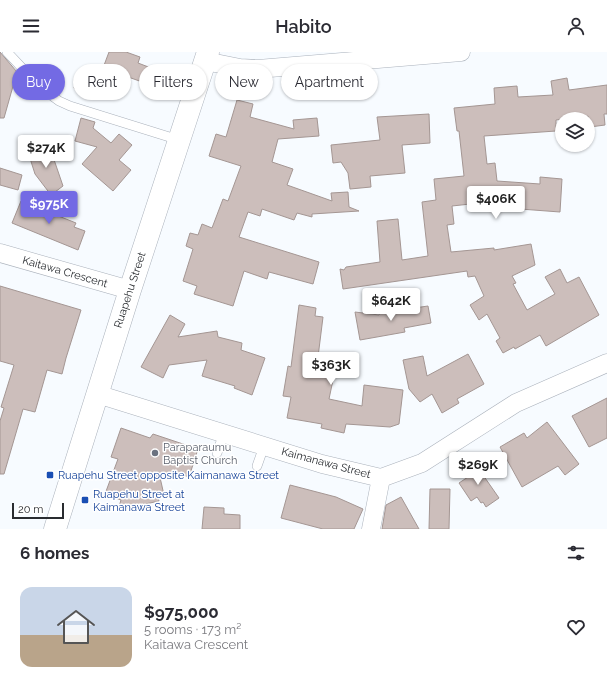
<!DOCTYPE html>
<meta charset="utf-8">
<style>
body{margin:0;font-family:Raleway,sans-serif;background:#f7f7f7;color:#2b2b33;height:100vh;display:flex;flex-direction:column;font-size:15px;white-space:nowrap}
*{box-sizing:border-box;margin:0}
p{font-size:13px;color:#7c7c81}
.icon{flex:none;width:22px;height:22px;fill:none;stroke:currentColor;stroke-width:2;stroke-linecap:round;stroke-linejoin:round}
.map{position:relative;height:477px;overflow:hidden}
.drawer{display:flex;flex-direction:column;background:#fff;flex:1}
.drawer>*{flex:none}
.guide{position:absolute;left:12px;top:12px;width:400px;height:36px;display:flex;gap:8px}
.buttons{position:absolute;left:555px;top:60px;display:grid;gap:8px}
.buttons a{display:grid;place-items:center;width:40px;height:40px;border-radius:50%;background:#fff;box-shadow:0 1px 3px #0004;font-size:20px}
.scale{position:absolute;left:12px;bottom:10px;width:52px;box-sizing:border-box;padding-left:4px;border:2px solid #292c30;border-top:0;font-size:11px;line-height:14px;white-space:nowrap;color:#292c30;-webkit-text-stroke:3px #fff;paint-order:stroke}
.price{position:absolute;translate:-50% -34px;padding:0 9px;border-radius:4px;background:#fff;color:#222;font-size:13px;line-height:26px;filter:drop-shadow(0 1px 2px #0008)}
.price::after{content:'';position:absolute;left:50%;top:24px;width:12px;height:9px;margin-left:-6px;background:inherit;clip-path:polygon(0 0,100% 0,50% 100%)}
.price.on{background:#736ae4;color:#fff}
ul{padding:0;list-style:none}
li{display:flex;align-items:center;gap:12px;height:100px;padding:0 20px}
li span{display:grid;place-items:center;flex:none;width:112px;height:80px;border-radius:12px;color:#555}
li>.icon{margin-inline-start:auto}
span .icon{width:48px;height:48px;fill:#fffc;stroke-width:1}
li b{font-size:17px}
h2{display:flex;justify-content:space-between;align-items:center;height:48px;padding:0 20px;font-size:17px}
.tag{padding:0 14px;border-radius:18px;background:#fff;box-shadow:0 1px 3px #0004;font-size:14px;line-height:36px}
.tag.on{background:#736ae4;color:#fff}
header{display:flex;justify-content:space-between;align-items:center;height:52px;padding:0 20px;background:#fff;font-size:18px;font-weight:600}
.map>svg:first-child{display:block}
.building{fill:#ccbebb;stroke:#a49693}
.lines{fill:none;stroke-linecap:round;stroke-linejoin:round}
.lane-casing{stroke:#abb2bc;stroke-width:10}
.street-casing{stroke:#abb2bc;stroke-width:19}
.secondary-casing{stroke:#abb2bc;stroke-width:23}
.lane{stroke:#fff;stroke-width:9}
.street{stroke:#fff;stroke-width:18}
.secondary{stroke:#fff;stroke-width:22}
.worship-dot{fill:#6b7280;stroke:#fff;stroke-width:1.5}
.transit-dot{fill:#1a4fb4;stroke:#fff;stroke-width:1.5}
.labels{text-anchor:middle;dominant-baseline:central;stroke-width:3;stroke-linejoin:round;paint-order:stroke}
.street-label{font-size:11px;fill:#292c30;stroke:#fff}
.worship-label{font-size:11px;fill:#5b616d;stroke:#fff;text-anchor:start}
.transit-label{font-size:11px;fill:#164399;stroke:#fff;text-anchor:start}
</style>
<header><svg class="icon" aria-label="menu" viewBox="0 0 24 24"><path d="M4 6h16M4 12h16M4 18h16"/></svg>Habito<svg class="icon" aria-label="person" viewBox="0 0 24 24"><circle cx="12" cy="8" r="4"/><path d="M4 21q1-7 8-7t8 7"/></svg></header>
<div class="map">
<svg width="607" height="477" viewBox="0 0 607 477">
<rect width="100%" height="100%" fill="#f7fbff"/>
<g class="building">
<polygon points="0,0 17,20 4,66 0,66"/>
<polygon points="109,0 126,0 140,5 138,11 151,16 145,31 103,16"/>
<polygon points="81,20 106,29 100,46 74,36"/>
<polygon points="567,26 569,38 607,33 607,62 604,62 605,73 590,75 588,64 556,68 556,79 484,84 487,112 495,111 497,129 540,132 540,125 562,127 560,160 507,156 507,148 452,154 454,172 447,173 451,200 494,196 494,198 531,192 535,213 512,224 516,231 513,232 527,258 555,242 545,225 560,217 567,231 579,225 599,263 546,294 540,283 515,297 514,295 503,301 496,289 500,286 487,262 479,268 470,253 484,244 475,224 468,225 467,219 343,237 340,217 344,218 346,215 380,210 377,169 398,167 402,208 428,204 422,150 436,148 434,127 464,124 459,79 457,79 454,56 495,52 494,36 517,34 518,45 553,43 551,29"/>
<polygon points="237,48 253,52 250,65 294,77 293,68 317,66 319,84 278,87 272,110 293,117 287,133 332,149 331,141 348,140 349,155 359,159 312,162 312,165 297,161 294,168 262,157 260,164 248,160 239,185 319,210 313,232 269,220 267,227 244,219 233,254 194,242 197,234 183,229 193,197 186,194 190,181 198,183 202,172 212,176 223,147 228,149 241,114 209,104 216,82 226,85"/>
<polygon points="429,62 430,91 402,93 405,121 370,124 371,135 350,137 348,121 341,110 333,111 331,93 380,88 377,65"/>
<polygon points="81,66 95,70 93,76 111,91 119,82 132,93 119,108 131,118 113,139 82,112 97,95 75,89"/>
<polygon points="49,93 63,134 51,143 35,122 28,100"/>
<polygon points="0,116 22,123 18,138 0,133"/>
<polygon points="21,149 76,171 74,175 85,179 78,198 12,171"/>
<polygon points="0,234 81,258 66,306 62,322 47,318 35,360 23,357 4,422 0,422 0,369 4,356 1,355 14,313 0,309"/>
<polygon points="299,253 316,256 315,264 323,265 318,305 337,309 329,347 362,354 364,333 403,338 399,372 390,375 346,372 344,381 321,376 322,372 287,366 291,345 283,344 288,314 291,315"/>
<polygon points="428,254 431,271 404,276 405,280 360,288 355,260 379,263 380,260 401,256 401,258"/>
<polygon points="170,263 185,272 178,285 217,279 218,285 242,291 241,298 265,306 252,343 234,336 235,334 202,324 207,308 169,313 163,326 141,315"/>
<polygon points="468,302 484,332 457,347 459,351 442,361 432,342 420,350 409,337 403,308 423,304 427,324"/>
<polygon points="607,346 607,386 589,395 572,364"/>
<polygon points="547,370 579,412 565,423 558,414 522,435 500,395 524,381 527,386"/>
<polygon points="121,376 150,386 153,382 198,397 189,425 178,421 176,427 159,421 164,443 158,445 159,449 118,458 121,448 105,442 118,407 111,405"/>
<polygon points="474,410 499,446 486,455 483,450 481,451 477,445 471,449 459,431 468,425 463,418"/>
<polygon points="290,433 336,445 363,457 354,477 323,477 281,466"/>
<polygon points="430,437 450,437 449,477 429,477"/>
<polygon points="401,445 419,477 382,477 386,453"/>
<polygon points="204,455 224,456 224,462 240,463 240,477 202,477"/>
</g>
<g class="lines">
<defs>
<g id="lane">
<polyline points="7,0 40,35 59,49 70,54 179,88"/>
<polyline points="217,401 224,381"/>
<polyline points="257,414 264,394"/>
</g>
<g id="street">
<polyline points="205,9 240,16 258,17 461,0"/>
<polyline points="0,201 130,238"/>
<polyline points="97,342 322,412 381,426 422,411 516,351 607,311"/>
<polyline points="371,477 381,426"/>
</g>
<polyline id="secondary" points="55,477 130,238 208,0"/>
</defs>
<use href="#lane" class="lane-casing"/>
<use href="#street" class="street-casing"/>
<use href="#secondary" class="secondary-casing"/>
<use href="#lane" class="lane"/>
<use href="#street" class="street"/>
<use href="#secondary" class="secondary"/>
</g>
<circle class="worship-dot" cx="155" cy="401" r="4"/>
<g class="transit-dot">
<rect x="46" y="419" width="8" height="8" rx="2"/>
<rect x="81" y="444" width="8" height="8" rx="2"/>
</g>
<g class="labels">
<g class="street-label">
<text transform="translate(65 220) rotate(16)">Kaitawa Crescent</text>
<text transform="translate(130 238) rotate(-72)">Ruapehu Street</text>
<text transform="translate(326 411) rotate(15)">Kaimanawa Street</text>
</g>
<g class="worship-label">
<text x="163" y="395">Paraparaumu<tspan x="163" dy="13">Baptist Church</tspan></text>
</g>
<g class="transit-label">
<text x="58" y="423">Ruapehu Street opposite Kaimanawa Street</text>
<text x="93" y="442">Ruapehu Street at<tspan x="93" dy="13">Kaimanawa Street</tspan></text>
</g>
</g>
</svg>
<div class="buttons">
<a><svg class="icon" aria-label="layers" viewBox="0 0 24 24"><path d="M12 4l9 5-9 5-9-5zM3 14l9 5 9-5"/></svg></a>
</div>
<div class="scale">20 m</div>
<b class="price" style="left:46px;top:117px">$274K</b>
<b class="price" style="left:496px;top:168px">$406K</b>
<b class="price on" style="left:49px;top:173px">$975K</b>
<b class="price" style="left:391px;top:270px">$642K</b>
<b class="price" style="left:331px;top:334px">$363K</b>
<b class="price" style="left:478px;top:434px">$269K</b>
<div class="guide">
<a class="tag on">Buy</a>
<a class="tag">Rent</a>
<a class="tag">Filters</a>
<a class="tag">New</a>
<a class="tag">Apartment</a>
</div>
</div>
<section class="drawer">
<h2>6 homes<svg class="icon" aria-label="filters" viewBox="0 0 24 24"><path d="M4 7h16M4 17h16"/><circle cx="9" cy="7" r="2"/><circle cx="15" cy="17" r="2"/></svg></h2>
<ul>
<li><span style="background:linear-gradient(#c9d6e8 60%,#b9a48a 0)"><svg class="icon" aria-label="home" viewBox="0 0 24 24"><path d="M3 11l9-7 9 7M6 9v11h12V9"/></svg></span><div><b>$975,000</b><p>5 rooms · 173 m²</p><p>Kaitawa Crescent</p></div><svg class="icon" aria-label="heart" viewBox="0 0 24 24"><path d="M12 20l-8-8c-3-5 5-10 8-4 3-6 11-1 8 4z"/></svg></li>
</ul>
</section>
